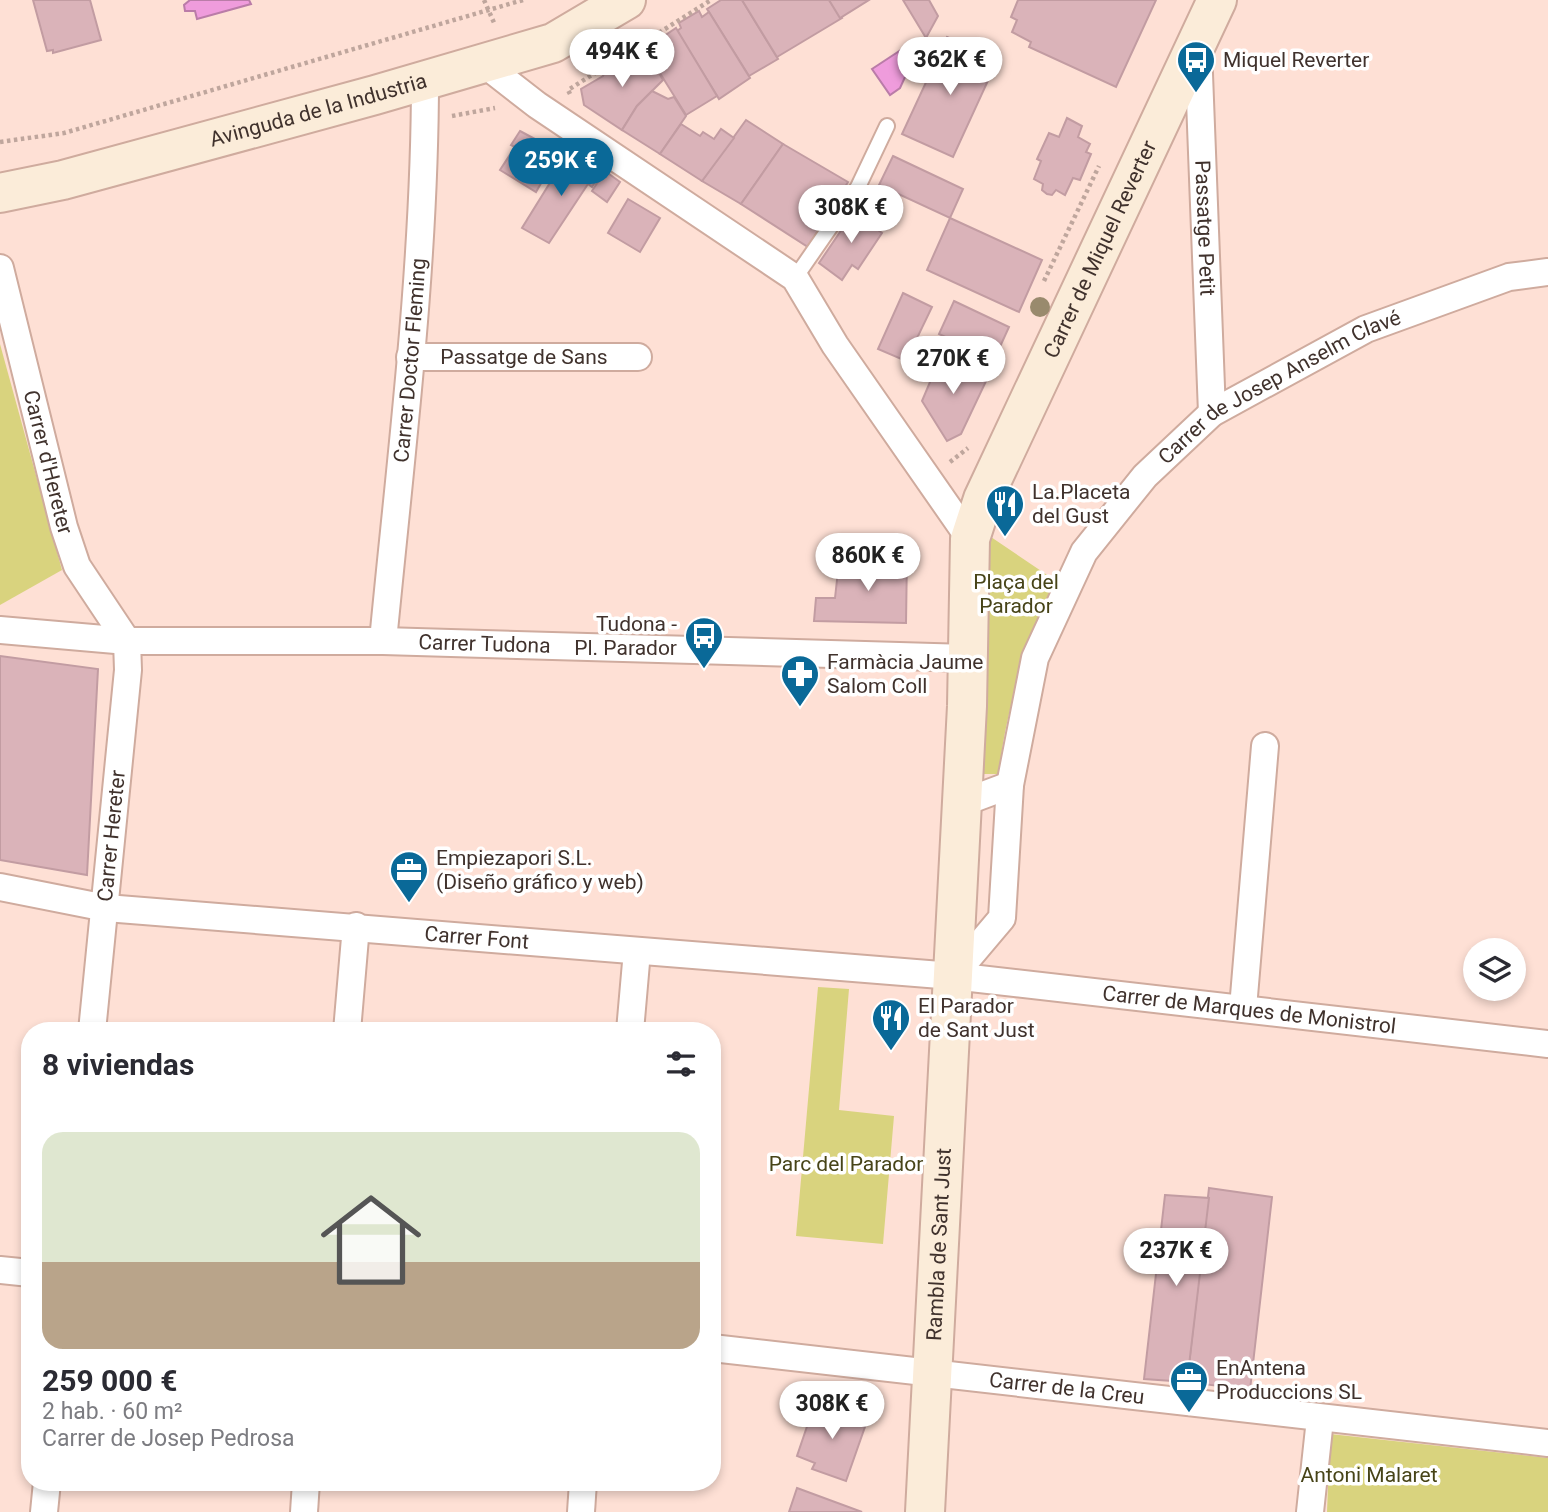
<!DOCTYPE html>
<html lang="es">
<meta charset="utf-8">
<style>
body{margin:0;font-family:Roboto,sans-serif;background:#f2f2f3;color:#2b2b33;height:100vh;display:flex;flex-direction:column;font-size:26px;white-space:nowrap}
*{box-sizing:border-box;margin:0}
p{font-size:23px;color:#7c7c81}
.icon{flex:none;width:38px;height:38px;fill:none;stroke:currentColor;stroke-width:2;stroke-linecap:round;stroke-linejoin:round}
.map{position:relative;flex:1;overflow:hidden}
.panel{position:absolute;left:21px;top:1022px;width:700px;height:469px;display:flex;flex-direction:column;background:#fff;border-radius:28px;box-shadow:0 4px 10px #0003}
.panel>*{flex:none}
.fabs{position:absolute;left:1463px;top:938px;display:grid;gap:14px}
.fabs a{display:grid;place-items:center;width:63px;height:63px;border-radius:50%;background:#fff;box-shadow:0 4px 10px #0003;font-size:35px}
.price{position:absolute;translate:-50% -60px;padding:0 16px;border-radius:24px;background:#fff;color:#222;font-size:23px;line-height:46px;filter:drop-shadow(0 2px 4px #0008)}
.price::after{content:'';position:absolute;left:50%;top:42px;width:21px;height:16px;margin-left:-10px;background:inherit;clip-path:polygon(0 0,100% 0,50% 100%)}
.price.active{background:#0a6998;color:#fff}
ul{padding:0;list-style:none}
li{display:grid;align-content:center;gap:14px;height:371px;padding:0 21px}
li span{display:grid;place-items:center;height:217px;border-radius:21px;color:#555}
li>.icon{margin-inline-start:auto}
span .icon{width:126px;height:126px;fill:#fffc;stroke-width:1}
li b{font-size:30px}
h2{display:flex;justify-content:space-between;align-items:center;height:84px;padding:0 21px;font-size:30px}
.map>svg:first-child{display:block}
.green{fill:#d9d37e}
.water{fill:#ef9cdc;stroke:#ba7ca8;stroke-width:2}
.building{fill:#dab3b9;stroke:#c29ca2;stroke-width:2}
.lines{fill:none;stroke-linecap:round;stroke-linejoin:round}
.lane-casing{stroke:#cfab9e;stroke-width:18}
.street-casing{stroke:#cfab9e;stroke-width:30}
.secondary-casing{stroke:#cfab9e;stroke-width:42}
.path{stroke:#bfa69d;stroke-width:4.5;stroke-dasharray:3.5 3.5;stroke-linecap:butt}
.lane{stroke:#fff;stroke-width:14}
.street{stroke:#fff;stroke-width:26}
.secondary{stroke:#fbecd9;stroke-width:38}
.tree{fill:#998a6d}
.labels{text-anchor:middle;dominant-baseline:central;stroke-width:7;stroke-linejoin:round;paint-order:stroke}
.poi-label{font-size:21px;fill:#40322d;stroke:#fff;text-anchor:start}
.street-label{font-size:21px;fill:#40322d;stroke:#fff}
.park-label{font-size:21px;fill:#474418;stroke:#fff}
</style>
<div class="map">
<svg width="1548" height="1512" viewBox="0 0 1548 1512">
<rect width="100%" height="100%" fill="#fee0d5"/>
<g class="green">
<polygon points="0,344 62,570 0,605"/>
<path d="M988 535 1056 581C1029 648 1006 701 999 774H974Z"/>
<polygon points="818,987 849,989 839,1110 894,1116 883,1244 796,1236"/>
<polygon points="1330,1434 1548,1458 1548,1512 1327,1512"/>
</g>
<g class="water">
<polygon points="190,0 249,0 251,4 197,19 195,11 185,11 184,5"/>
<polygon points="904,48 911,64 900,88 890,95 872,69"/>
</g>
<g class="building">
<polygon points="33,0 90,0 101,40 53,53 53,50 47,51"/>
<polygon points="721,0 742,0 778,59 749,76 707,9"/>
<polygon points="742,0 829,0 842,18 777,57"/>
<polygon points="829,0 869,0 840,18"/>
<polygon points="903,0 929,0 938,16 926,38"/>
<polygon points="1018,0 1156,0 1116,87 1029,47 1031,42 1012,32 1017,20 1011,17"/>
<polygon points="699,11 702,17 709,12 750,78 719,99 677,31 681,28 679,23"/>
<polygon points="676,28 717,96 686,115 645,49"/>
<polygon points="947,37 997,61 953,157 902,134"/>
<polygon points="638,49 645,49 663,80 637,106 622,130 584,105 581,89 603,76 606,69 611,72 636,55"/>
<polygon points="652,91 668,99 674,97 686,116 660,154 622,130 637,106"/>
<polygon points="1067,118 1082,126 1078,137 1090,144 1086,152 1091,154 1080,180 1073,178 1065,195 1056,190 1052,195 1047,194 1042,190 1043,184 1034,179 1041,161 1037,159 1049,133 1059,137"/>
<polygon points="746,120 783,144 741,204 702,181"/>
<polygon points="681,124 700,136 703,132 714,139 721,129 734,138 702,181 660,154"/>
<polygon points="520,131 559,152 536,192 500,170 515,147 511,145"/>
<polygon points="783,144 848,182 808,247 741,204"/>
<polygon points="893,156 963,189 950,218 879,185"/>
<polygon points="566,157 581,167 586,159 603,170 592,187 588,184 549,243 522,228"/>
<polygon points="605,171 620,182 607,202 592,191"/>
<polygon points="628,199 660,218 640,252 608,233"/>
<polygon points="857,207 874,219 870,224 882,233 858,269 852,265 842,280 819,263"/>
<polygon points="950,218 1042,260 1019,312 927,270"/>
<polygon points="903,293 932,307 906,361 878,349"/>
<polygon points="954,301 1009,327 994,360 939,334"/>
<polygon points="941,356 988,377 961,434 947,441 922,401"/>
<polygon points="877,555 907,555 906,623 814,621 816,598 835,598 838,571 850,570 851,563 874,563"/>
<polygon points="0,656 98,669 87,875 0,860"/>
<polygon points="1209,1188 1272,1197 1250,1390 1187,1382"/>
<polygon points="1165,1195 1209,1198 1187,1382 1144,1379"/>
<polygon points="815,1403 867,1421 846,1481 812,1469 815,1463 797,1456"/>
<polygon points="797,1488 862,1512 789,1512"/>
</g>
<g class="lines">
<defs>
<polyline id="lane" points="795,278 858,187 887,126"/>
<g id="street">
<path id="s1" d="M1198 48 1212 413"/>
<polyline points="483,63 537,105 795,278 835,345 970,539"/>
<path id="s2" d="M0 268 64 527 77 566 127 641"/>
<path id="s3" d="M410 357H638"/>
<path id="s4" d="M0 630 127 641H383L968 658"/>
<path id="s5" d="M383 641C401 454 425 266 425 79"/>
<polyline points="962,803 1010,785"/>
<path id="s6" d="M0 887 106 908 953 976 1548 1044"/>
<path id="s7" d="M953 976 1002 918 1010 785 1035 658 1084 552 1145 476 1212 413 1366 329 1509 277 1548 272"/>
<polyline points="1243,1008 1265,746"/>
<path id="s8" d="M92 1031 128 670 127 641"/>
<polyline points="347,1031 356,926"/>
<polyline points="630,1031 637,951"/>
<polyline points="0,1270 30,1273"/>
<path id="s9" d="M712 1348 1548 1443"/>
<polyline points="44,1512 47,1482"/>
<polyline points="304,1512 306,1482"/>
<polyline points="581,1512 583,1482"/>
<polyline points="1310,1512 1320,1419"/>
</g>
<g id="secondary">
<path id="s10" d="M0 193 63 180 375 95 553 43 626 0"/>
<path id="s11" d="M925 1512 967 706 970 539 983 499 1217 0"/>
</g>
</defs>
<use href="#lane" class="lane-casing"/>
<use href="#street" class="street-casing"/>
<use href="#secondary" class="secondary-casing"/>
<g class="path">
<polyline points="484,0 495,25"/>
<polyline points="570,94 568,90 711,0"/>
<polyline points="452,116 495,108"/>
<polyline points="0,142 64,133 523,0"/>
<polyline points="1044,281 1099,166"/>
<polyline points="950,462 968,448"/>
</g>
<use href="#lane" class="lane"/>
<use href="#street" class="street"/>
<use href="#secondary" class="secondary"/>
</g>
<circle class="tree" cx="1040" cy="307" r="10"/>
<defs>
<symbol id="bus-pin" viewBox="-11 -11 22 30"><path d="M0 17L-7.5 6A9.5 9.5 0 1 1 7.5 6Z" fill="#0a6998" stroke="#fff"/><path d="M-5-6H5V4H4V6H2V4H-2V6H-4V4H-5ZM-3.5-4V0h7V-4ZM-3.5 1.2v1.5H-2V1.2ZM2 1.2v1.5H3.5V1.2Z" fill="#fff"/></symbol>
<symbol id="restaurant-pin" viewBox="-11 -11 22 30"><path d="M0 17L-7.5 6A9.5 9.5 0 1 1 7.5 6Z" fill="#0a6998" stroke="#fff"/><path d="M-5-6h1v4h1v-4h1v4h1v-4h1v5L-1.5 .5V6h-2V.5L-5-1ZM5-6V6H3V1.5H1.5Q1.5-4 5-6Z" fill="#fff"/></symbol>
<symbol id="pharmacy-pin" viewBox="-11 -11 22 30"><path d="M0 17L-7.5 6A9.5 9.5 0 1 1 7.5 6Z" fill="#0a6998" stroke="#fff"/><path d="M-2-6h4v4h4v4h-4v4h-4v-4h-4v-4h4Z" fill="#fff"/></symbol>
<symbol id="office-pin" viewBox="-11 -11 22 30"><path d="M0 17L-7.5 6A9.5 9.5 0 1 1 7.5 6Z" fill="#0a6998" stroke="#fff"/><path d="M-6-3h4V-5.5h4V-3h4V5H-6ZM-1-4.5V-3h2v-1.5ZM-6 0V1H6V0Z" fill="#fff"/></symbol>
</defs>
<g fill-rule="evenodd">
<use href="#bus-pin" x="1174" y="38" width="44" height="60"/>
<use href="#restaurant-pin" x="983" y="482" width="44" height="60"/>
<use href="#bus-pin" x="682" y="614" width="44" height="60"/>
<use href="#pharmacy-pin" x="778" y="652" width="44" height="60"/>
<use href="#office-pin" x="387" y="848" width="44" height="60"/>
<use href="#restaurant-pin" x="869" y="996" width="44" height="60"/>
<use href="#office-pin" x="1167" y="1358" width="44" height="60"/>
</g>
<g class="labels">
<g class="poi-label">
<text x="1223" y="60">Miquel Reverter</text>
<text x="1032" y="492">La.Placeta<tspan x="1032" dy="24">del Gust</tspan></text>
<text x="677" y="624" text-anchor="end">Tudona -<tspan x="677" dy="24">Pl. Parador</tspan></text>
<text x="827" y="662">Farmàcia Jaume<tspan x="827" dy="24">Salom Coll</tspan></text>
<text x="436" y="858">Empiezapori S.L.<tspan x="436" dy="24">(Diseño gráfico y web)</tspan></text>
<text x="918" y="1006">El Parador<tspan x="918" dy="24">de Sant Just</tspan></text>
<text x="1216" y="1368">EnAntena<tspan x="1216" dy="24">Produccions SL</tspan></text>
</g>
<g class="street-label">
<text stroke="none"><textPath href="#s10" startOffset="329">Avinguda de la Industria</textPath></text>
<text stroke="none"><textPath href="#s1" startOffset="180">Passatge Petit</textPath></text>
<text stroke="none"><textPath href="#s11" startOffset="1292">Carrer de Miquel Reverter</textPath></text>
<text stroke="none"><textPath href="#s3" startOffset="114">Passatge de Sans</textPath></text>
<text stroke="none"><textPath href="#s5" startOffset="282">Carrer Doctor Fleming</textPath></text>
<text stroke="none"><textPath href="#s7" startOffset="716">Carrer de Josep Anselm Clavé</textPath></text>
<text stroke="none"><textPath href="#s2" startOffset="200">Carrer d'Hereter</textPath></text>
<text stroke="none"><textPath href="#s4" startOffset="485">Carrer Tudona</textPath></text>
<text stroke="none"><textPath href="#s8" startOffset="196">Carrer Hereter</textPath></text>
<text stroke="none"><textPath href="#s6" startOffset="480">Carrer Font</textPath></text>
<text stroke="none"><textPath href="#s6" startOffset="1256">Carrer de Marques de Monistrol</textPath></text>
<text stroke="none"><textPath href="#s11" startOffset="268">Rambla de Sant Just</textPath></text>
<text stroke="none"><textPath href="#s9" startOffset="357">Carrer de la Creu</textPath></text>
</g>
<g class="park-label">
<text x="1016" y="582">Plaça del<tspan x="1016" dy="24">Parador</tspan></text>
<text x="846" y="1164">Parc del Parador</text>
<text x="1369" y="1475">Antoni Malaret</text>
</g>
</g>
</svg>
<div class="fabs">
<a><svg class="icon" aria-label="layers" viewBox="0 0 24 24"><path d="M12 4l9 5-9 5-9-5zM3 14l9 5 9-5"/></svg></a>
</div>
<b class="price" style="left:622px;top:89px">494K €</b>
<b class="price" style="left:950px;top:97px">362K €</b>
<b class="price active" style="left:561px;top:198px">259K €</b>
<b class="price" style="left:851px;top:245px">308K €</b>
<b class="price" style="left:953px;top:396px">270K €</b>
<b class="price" style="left:868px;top:593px">860K €</b>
<b class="price" style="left:1176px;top:1288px">237K €</b>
<b class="price" style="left:832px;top:1441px">308K €</b>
<section class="panel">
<h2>8 viviendas<svg class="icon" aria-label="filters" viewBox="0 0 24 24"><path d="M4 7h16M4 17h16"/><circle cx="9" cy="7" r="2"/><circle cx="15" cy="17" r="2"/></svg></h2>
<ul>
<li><span style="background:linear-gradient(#dfe7d0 60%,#b9a48a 0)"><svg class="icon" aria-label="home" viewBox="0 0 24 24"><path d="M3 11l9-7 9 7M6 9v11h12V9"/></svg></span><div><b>259 000 €</b><p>2 hab. · 60 m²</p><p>Carrer de Josep Pedrosa</p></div></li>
</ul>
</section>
</div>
